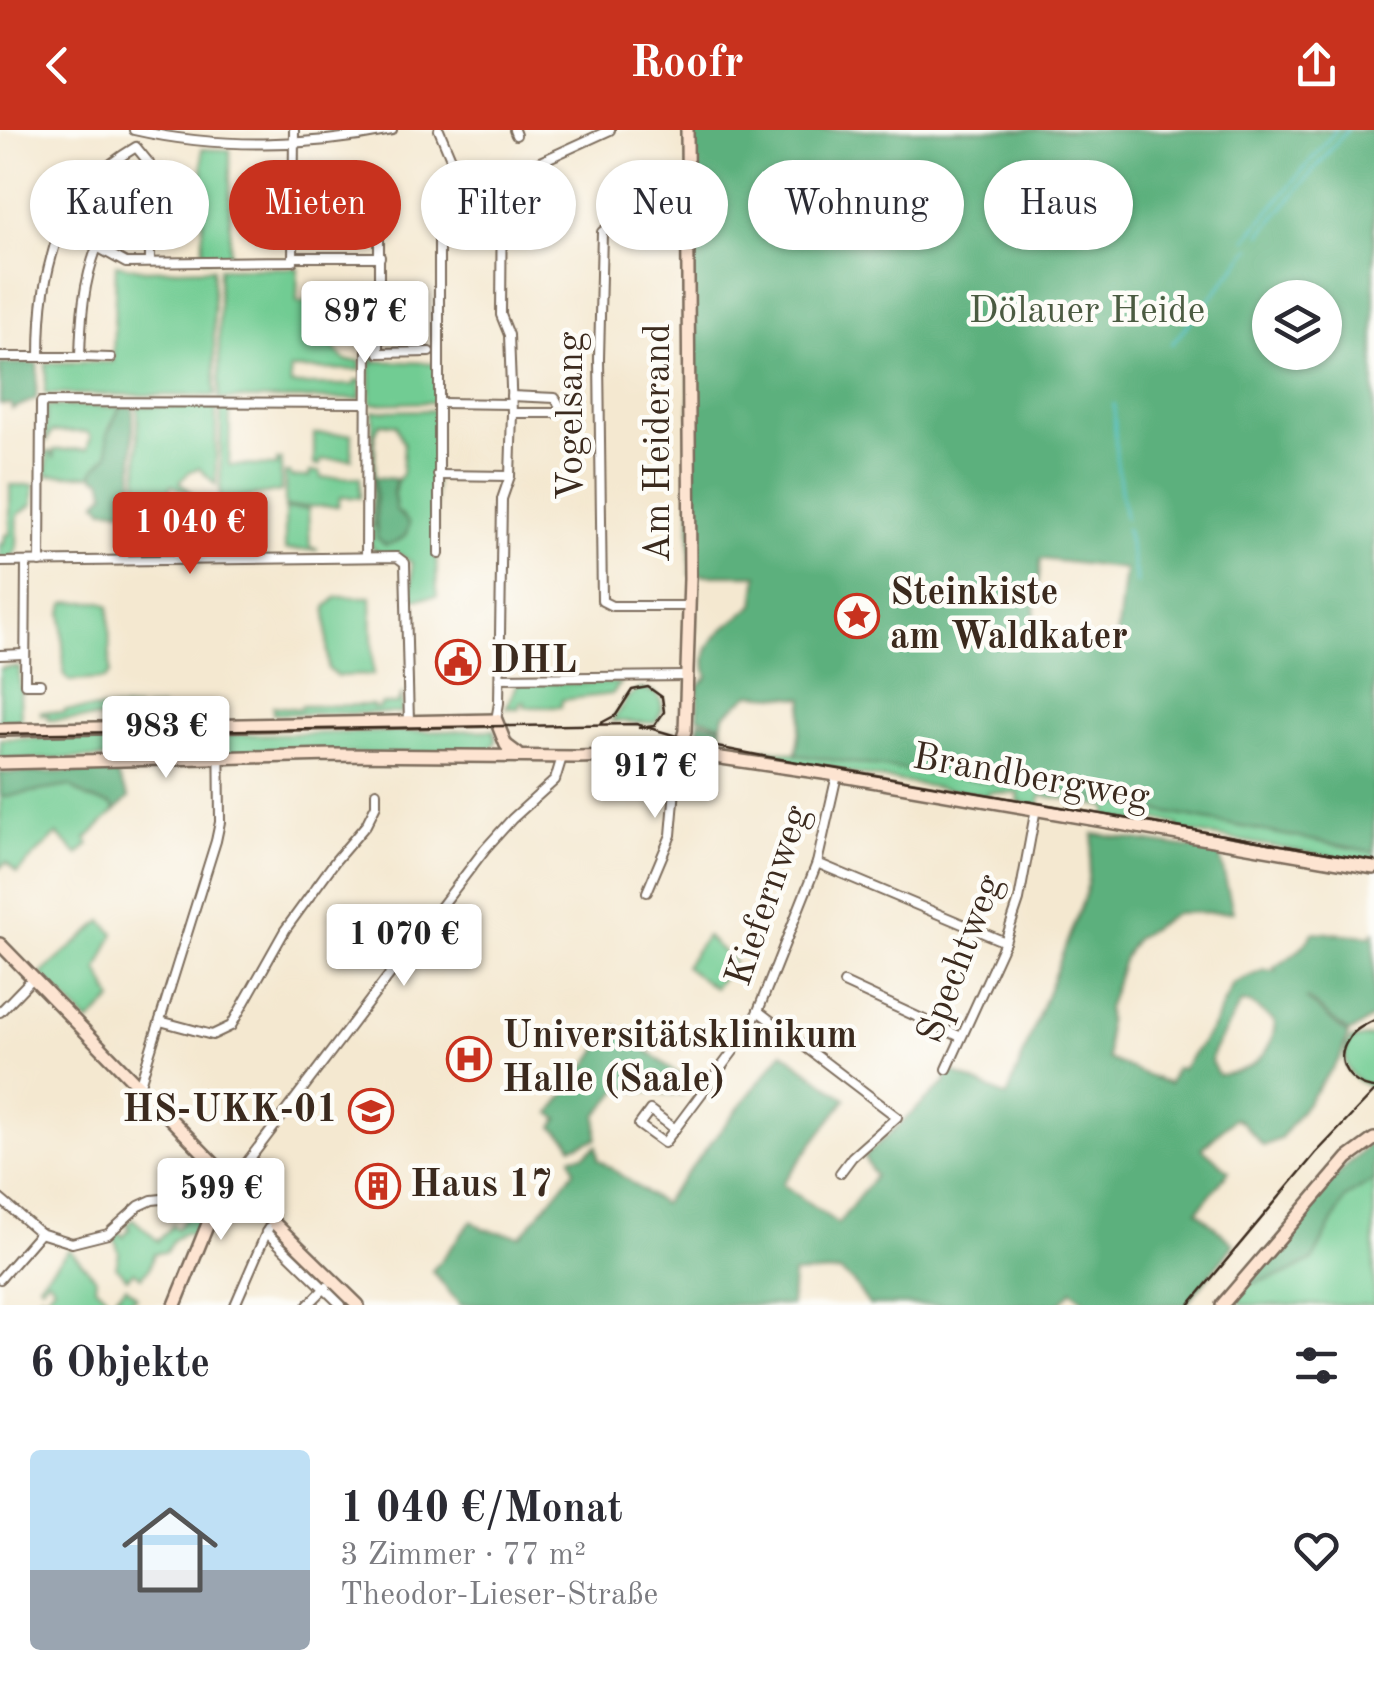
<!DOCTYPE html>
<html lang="de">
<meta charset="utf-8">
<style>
body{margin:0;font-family:"Old Standard TT",serif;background:#f7f7f7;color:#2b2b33;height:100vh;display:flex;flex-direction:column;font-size:38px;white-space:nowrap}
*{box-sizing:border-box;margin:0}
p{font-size:32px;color:#7c7c81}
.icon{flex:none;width:55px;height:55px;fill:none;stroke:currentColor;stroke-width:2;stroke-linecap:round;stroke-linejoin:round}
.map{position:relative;height:1175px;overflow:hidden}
.details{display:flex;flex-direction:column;background:#fff;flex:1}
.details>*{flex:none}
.banner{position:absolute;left:30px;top:30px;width:1315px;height:90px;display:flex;gap:20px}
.tools{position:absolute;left:1252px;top:150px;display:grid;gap:20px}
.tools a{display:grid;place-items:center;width:90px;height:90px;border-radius:50%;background:#fff;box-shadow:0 2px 8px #0004;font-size:50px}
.price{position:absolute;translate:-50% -85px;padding:0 22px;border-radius:10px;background:#fff;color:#222;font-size:32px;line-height:65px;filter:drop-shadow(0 2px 5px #0008)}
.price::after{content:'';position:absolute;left:50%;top:60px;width:30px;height:22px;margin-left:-15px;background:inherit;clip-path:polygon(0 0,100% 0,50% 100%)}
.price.on{background:#c8321e;color:#fff}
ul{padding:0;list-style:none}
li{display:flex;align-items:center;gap:30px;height:250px;padding:0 30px}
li+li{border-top:2px solid #e1e1e2}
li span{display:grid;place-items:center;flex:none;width:280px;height:200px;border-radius:10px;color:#555}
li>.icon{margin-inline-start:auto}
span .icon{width:120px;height:120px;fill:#fffc;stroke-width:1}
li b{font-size:42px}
h2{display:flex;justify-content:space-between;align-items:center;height:120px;padding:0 30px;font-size:42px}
.chip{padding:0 35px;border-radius:45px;background:#fff;box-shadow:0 2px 8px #0004;font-size:35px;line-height:90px}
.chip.on{background:#c8321e;color:#fff}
header{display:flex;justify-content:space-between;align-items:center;height:130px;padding:0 30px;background:#c8321e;color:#fff;font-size:45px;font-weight:700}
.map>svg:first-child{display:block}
.green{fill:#71cc93;stroke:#567b58;stroke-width:2.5;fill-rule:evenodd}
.forest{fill:#5cb07d;stroke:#4c6d4e;stroke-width:2.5;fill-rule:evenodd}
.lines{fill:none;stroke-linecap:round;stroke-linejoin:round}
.stream{stroke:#52c0c6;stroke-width:2.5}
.street-casing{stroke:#7c6c5c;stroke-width:12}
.secondary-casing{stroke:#7c6c5c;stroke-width:16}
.street{stroke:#fff;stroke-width:8}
.secondary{stroke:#fde4d1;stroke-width:11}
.tram{stroke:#3b2a1e;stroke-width:2.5}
.labels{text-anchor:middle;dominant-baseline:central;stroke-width:9;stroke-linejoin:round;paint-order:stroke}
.park-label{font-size:38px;fill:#4b5b41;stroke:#fdfcf7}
.street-label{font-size:38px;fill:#3b2a1e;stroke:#fdfcf7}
.poi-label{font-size:38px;font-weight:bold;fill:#3b2a1e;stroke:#fdfcf7;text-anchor:start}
</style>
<header><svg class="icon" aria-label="back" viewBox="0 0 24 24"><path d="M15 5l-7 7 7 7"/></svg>Roofr<svg class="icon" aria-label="share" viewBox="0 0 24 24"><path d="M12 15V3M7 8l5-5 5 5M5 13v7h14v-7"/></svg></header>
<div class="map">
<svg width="1374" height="1175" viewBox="0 0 1374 1175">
<rect width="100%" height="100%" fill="#fdfcf7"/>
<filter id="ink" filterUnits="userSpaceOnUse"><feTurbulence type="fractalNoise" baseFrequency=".01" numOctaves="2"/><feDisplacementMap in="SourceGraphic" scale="20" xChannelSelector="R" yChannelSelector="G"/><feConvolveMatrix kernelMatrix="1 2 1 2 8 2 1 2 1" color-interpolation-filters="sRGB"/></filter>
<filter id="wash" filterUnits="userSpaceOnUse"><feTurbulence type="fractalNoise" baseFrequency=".0048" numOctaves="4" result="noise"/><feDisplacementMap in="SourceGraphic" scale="40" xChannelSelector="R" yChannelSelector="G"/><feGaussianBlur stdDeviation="2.25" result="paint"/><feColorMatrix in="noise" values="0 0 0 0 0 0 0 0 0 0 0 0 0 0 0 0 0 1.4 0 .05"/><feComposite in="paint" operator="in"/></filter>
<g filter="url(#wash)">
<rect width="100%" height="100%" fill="#f4e8d0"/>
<g class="green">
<polygon points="202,19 230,20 230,129 203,129"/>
<polygon points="116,134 145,140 213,138 215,266 45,264 46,233 113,232"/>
<polygon points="219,138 298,138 297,172 375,171 374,189 358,188 348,202 333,202 333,218 346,231 360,231 361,240 290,239 291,255 355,255 355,251 361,250 360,269 219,269"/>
<polygon points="377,193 374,231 436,233 437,272 371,274 370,237"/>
<polygon points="46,276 120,277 107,304 109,324 93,341 93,345 47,345 47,322 51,322 54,329 54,320 87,319 91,307 87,302 52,302 46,313"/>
<polygon points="138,276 216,276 216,355 199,338 190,341 180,352 192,363 171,355 160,385 153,376 138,387"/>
<polygon points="221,276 230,276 229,335 277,336 277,330 281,330 281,361 220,372"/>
<path d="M434 280 437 466 413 469 412 433 399 424H379L371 416 373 281ZM380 293 396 295 404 315 402 344C393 354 394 366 396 381L402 385 375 396V305Z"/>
<polygon points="314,304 352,304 352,329 321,330 320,335 314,335"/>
<polygon points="310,342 320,342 321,348 360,347 360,368 340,367 338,376 285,377 285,343 290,343 291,347 309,347"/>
<polygon points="10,355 34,355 33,374 18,385 17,421 11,428 0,429 0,414 4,414 5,405 10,404"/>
<polygon points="285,379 308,379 310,417 318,420 285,420"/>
<polygon points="161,394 193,406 196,402 201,410 193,410 193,420 143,421 141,408"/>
<polygon points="337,467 371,467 373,545 337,546 328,539 326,477"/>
<polygon points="70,472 102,472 109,476 110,544 105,549 70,551 64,546 62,483 64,474"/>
<polygon points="19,537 20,559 28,559 20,563 21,591 0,591 0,538"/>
<polygon points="518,553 621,553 612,564 562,570 561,577 525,577 525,572 520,572 519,578 506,578"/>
<path d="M640 559C661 560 668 576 655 593L612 591 628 567Z"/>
<polygon points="402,565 402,583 273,584 273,576 300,579 301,576 373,575 373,578 380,578 381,574 397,574"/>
<polygon points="162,578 162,587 48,590 48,585 41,585 41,581 65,583 65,580 137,579 137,582 144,582 145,579"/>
<polygon points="494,600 496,612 488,623 229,625 223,605"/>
<polygon points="214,605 214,626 0,630 0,609"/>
<polygon points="765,619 1054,661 1374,722 1374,734 1177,700 1178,695 1147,687 1145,694 1106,688 1108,677 1047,666 1041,665 1039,676 1018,672 1019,664 989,662 988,666 770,630"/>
<polygon points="70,656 87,668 112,675 115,681 86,709 89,714 78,725 57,704 17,743 6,732 0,738 0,667"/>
<polygon points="102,791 114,803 98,840 113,870 89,893 41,844"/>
<polygon points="706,806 734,832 714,858 685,836"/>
<path d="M1374 906V956C1349 953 1339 932 1350 910Z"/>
<polygon points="1374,1050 1374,1175 1244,1175 1236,1169 1246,1155 1286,1144 1313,1130 1345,1068"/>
<polygon points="184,1072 206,1082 195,1106 184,1103 173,1110 166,1122 154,1123 149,1139 141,1147 134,1141 127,1148 116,1137 119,1123 114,1106 119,1102 123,1107 130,1098 127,1095 133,1089 158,1111 173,1095 177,1099 186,1088 180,1081 174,1088 171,1085"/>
<polygon points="69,1119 96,1148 95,1156 111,1171 126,1156 137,1167 121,1175 30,1175 41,1164 45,1167 54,1156 48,1149 41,1156 39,1153"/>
</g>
<g class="forest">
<path d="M691 0H1374V722L1054 661 796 625 804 568 750 564 724 585 720 608 699 604V591L720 596 721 594 698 587V556L708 547C695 511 730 495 754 475L758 445H690ZM1270 168H1325V222H1270ZM1041 429 1125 439 1116 517 1032 507Z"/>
<polygon points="38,233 36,269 12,279 11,274 0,274 0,234"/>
<polygon points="120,277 133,277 134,380 104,379 97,372 106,363 102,349 96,348 93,341 109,324 107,305"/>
<path d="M375 347 396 349 393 362 396 381 409 393C408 408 399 412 385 415L377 408Z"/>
<polygon points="115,641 129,668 115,681 112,675 87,668 70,656 0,667 0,643"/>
<path d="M1094 704 1219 722 1233 782 1176 783 1135 809 1124 827 1107 879 1108 929 1169 954 1175 938 1182 939 1212 898 1233 854 1264 840 1276 841 1274 837C1292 827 1303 819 1313 802L1372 806 1374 800V887L1349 903 1306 868 1348 905 1340 928 1280 1009 1263 1016 1242 992 1234 988 1202 1018 1229 1041 1197 1081 1234 1114 1186 1175H1089L1072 1160 1059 1175H869L852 1151 840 1142 793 1144 791 1175H460L432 1141 472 1091 483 1099 521 1106 574 1041 571 1027 584 1025 597 1016 598 1029 662 1074 783 922 846 969 782 1054 838 1094 875 1046 864 1027 945 953 947 939 1007 967 1086 763ZM1241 873 1251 874 1275 892C1272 927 1251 942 1218 945L1211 931 1212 924Z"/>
<polygon points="616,896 690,954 682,965 620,959 597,985 597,1009 572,1017 568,1009 553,997 559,989 551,983"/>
<polygon points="1374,1009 1374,1050 1345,1068 1313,1130 1286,1144 1246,1155 1306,1076"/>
</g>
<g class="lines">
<g class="stream">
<polyline points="1261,104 1347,0"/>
<polyline points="1246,109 1336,0"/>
<polyline points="1197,185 1251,118"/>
<polyline points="1172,214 1193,188"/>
<polyline points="1114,274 1116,326 1125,388"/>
<polyline points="1126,399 1137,453"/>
</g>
</g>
</g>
<g filter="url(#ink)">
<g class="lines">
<defs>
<g id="street">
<path d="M134 0C217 19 309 17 392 0"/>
<polyline points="439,0 452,31"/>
<polyline points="514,0 516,5"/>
<polyline points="293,69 379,71 379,223 429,222"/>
<path d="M688 94C664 94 620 85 602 102L599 229 602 471 612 476H688"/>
<polyline points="293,127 380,127"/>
<path d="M150 132 149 33 136 17C102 37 78 61 61 97L126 133 293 131 294 0"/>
<path d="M0 227H40C40 178 44 143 61 97"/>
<path d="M40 227H80C81 188 83 154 97 117"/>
<polyline points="80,227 111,228"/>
<polyline points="511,266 555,268 561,278 555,283 512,283"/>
<polyline points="439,273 511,274"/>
<polyline points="438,345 510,346"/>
<polyline points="439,424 439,78 610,0"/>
<polyline points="366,426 367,203"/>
<polyline points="0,432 397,427 405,433 409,593"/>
<polyline points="26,432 25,554 40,554"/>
<polyline points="40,432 41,272 366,273"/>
<polyline points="0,525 24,524"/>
<polyline points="500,548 686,546"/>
<polyline points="496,590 499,573 502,369 510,346 512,283 509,205 501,185 502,50"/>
<polyline points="817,733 1005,812"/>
<polyline points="647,762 671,705 678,624"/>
<polyline points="844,853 961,907"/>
<polyline points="758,881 897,987 852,1027 840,1043"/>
<polyline points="0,882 33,848"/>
<polyline points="160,891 212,905 231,896 285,800 336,730 366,695 376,675 376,662"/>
<polyline points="947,939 1005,812 1019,770 1036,678"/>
<polyline points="139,957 216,711 220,692 219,588"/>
<polyline points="675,999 650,980 639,995 664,1013 675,999 746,904 758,881 817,733 837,645"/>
<polyline points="232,1052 485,719 512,689 555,650 562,627"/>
<polyline points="0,1069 40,1103 72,1113 108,1104 139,1076 152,1070 182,1067 212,1080"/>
<polyline points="266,1102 341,1175"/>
<polyline points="0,1149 40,1103"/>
<polyline points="235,1175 268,1099"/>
<polyline points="308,1175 326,1157"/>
</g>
<g id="secondary">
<polyline points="0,600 496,590 506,615 518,624"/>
<polyline points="678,624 685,601 690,448 687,0"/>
<polyline points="0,633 333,625 577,627 694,624 837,645 1374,738"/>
<polyline points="0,814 227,1047 358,1175"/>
<polyline points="175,1175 227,1047"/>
<polyline points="1222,1175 1348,1028 1374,1009"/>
</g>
</defs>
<use href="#street" class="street-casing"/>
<use href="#secondary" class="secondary-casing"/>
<use href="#street" class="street"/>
<use href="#secondary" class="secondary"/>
<g class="tram">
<polyline points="601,593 616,585 632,560 648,557 662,567 664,582 654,596 639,598"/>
<polyline points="0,604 636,594 707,615 763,626 1374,731"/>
<path d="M1374 890C1365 895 1353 900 1348 910 1333 932 1350 955 1374 958"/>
<polyline points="1189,1175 1316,1023 1374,962"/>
</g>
</g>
</g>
<defs>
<symbol id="sight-ring" viewBox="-11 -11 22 22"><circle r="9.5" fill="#fdfcf7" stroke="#c8321e" stroke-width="1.5"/><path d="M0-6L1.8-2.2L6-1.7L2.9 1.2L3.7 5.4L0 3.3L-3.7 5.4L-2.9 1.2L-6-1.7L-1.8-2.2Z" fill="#c8321e"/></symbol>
<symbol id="civic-ring" viewBox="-11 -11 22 22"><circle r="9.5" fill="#fdfcf7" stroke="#c8321e" stroke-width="1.5"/><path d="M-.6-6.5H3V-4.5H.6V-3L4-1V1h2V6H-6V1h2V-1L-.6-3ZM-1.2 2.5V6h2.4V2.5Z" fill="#c8321e"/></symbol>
<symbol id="hospital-ring" viewBox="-11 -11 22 22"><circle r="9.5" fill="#fdfcf7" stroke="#c8321e" stroke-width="1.5"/><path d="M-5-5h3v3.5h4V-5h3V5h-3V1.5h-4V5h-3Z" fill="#c8321e"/></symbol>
<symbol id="university-ring" viewBox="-11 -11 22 22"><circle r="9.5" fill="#fdfcf7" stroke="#c8321e" stroke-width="1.5"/><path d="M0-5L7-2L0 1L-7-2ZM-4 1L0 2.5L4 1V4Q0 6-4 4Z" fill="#c8321e"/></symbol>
<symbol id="building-ring" viewBox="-11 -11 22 22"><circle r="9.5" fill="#fdfcf7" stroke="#c8321e" stroke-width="1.5"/><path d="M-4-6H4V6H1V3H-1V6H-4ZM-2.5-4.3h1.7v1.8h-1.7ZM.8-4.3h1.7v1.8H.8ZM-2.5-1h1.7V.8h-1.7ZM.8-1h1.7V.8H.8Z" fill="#c8321e"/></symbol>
</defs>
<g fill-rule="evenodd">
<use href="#sight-ring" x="832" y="461" width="50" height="50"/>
<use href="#civic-ring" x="433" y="507" width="50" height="50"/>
<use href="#hospital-ring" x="444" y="904" width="50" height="50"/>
<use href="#university-ring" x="346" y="956" width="50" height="50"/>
<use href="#building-ring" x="353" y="1031" width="50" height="50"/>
</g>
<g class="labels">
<g class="park-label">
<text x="1087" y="182">Dölauer Heide</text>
</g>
<g class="street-label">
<text transform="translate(572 286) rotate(-90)">Vogelsang</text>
<text transform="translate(659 313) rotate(-90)">Am Heiderand</text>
<text transform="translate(1031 648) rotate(10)">Brandbergweg</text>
<text transform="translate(769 766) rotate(-71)">Kiefernweg</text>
<text transform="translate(961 829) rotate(-69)">Spechtweg</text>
</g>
<g class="poi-label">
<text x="890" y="464">Steinkiste<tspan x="890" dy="44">am Waldkater</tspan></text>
<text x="490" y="532">DHL</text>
<text x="502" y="907">Universitätsklinikum<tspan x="502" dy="44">Halle (Saale)</tspan></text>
<text x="338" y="981" text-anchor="end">HS-UKK-01</text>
<text x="410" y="1056">Haus 17</text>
</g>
</g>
</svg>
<div class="tools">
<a><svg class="icon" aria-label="layers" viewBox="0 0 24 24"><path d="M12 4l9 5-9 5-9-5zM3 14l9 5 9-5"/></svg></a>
</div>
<b class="price" style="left:365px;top:236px">897 €</b>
<b class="price on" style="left:190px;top:447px">1 040 €</b>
<b class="price" style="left:166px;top:651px">983 €</b>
<b class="price" style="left:655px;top:691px">917 €</b>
<b class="price" style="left:404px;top:859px">1 070 €</b>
<b class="price" style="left:221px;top:1113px">599 €</b>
<div class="banner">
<a class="chip">Kaufen</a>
<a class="chip on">Mieten</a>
<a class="chip">Filter</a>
<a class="chip">Neu</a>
<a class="chip">Wohnung</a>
<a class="chip">Haus</a>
</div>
</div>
<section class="details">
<h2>6 Objekte<svg class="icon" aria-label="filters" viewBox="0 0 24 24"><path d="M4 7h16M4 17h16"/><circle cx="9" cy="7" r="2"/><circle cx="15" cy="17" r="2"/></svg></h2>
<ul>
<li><span style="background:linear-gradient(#bfe0f5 60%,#9aa5b1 0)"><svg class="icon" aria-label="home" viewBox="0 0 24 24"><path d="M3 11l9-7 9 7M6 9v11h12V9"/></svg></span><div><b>1 040 €/Monat</b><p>3 Zimmer · 77 m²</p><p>Theodor-Lieser-Straße</p></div><svg class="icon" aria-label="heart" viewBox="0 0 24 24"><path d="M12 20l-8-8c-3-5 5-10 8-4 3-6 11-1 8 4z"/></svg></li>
</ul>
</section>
